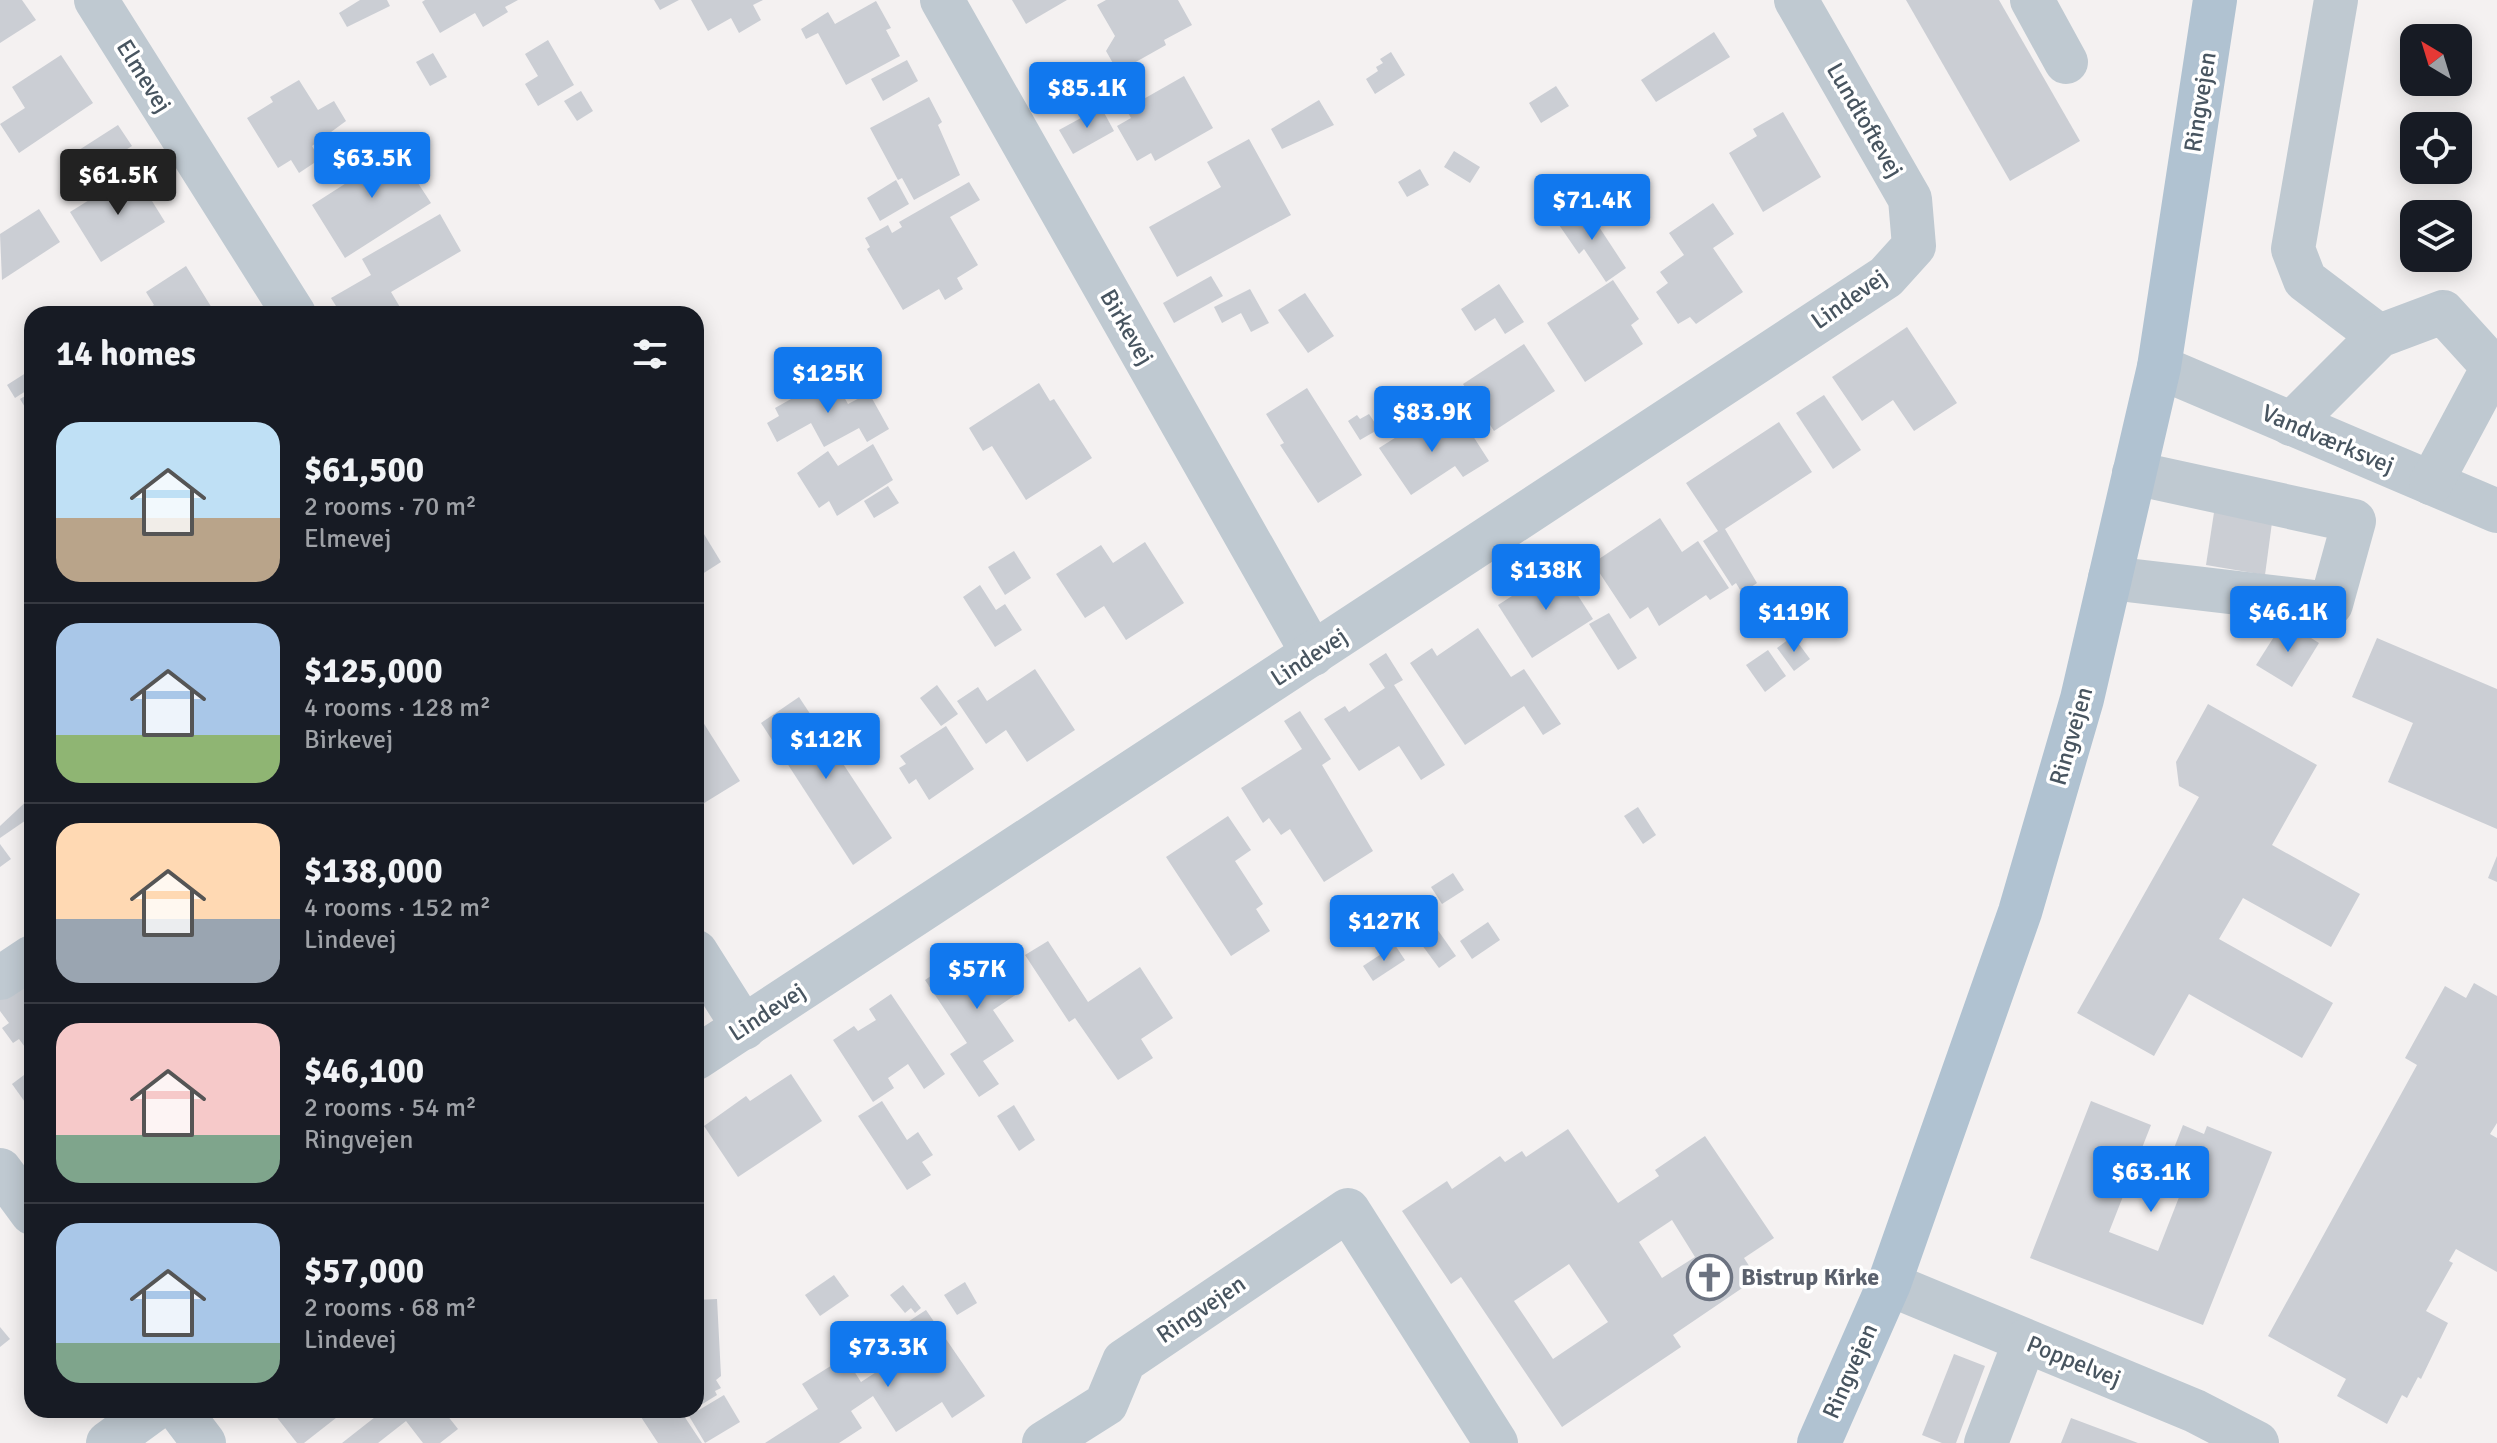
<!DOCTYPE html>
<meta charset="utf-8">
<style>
body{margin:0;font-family:Signika,sans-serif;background:#242831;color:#f1f3f6;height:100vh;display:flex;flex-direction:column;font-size:30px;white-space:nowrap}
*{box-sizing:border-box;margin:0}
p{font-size:26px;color:#9ea1a6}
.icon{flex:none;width:44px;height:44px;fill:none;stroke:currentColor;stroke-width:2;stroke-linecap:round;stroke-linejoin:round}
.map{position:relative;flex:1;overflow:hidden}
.details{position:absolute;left:24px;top:306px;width:680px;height:1112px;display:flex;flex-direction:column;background:#171b24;border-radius:24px;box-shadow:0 4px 20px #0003}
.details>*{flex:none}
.needle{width:52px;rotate:322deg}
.controls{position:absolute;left:2400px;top:24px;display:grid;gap:16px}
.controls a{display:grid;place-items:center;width:72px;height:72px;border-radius:16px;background:#171b24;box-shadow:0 4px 20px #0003;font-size:40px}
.price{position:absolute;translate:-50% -68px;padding:0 18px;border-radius:8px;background:#1178ee;color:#fff;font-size:26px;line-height:52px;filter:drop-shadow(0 2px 4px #0008)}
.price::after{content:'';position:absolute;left:50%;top:48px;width:24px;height:18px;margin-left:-12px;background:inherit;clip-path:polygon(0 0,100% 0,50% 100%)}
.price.current{background:#222;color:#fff}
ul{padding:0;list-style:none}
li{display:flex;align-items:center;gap:24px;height:200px;padding:0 32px}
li+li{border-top:2px solid #363941}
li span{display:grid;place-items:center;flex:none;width:224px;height:160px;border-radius:24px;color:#555}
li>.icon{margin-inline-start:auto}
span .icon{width:96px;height:96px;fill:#fffc;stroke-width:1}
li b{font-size:34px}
h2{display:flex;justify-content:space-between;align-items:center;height:96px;padding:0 32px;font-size:34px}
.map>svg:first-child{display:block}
.building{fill:#cbced4;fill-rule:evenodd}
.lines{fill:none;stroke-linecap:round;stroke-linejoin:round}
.minor{stroke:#bfc9d1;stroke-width:44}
.major{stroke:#b0c2d1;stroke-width:44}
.labels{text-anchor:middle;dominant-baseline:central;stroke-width:7;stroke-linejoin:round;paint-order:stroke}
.street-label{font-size:24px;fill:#485560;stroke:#fff}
.worship-label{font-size:24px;font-weight:bold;fill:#5b616d;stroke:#fff;text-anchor:start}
</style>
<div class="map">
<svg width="2497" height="1443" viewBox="0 0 2497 1443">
<rect width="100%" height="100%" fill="#f4f1f1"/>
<g class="building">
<polygon points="0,0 22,0 36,20 0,43"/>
<polygon points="360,0 387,0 390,6 347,27 339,13"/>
<polygon points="425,0 518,0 505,7 508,12 483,27 475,13 440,33 422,2"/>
<polygon points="654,0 679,0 660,10"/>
<polygon points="691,0 763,0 753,5 761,20 739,33 731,18 708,31"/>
<polygon points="1012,0 1067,0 1026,24"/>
<polygon points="1106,0 1178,0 1192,25 1164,40 1166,45 1118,72 1106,51 1115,36 1097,5"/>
<polygon points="1906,0 1999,0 2080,141 2010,181"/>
<polygon points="876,1 891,28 886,30 900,56 846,85 818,33 806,39 801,29 828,12 835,24"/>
<polygon points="1714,32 1730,57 1656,102 1641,80"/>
<polygon points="548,40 574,85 538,106 525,84 538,76 525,54"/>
<polygon points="1391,52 1405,75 1375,94 1366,79 1378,71 1376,67 1383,63 1380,59"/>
<polygon points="433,53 447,77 430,86 416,62"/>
<polygon points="61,55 93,103 19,153 0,124 25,108 12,87"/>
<polygon points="907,60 918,81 883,101 871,79"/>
<polygon points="1096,70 1108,91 1075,110 1063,89"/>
<polygon points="1184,76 1213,128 1155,161 1151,153 1137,161 1117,126 1131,118 1126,109"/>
<polygon points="299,80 318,110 334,101 346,121 312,146 320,159 299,173 291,160 278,168 247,118 273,102 270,97"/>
<polygon points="1556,86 1569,106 1541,123 1529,103"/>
<polygon points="581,91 593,111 577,121 564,101"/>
<polygon points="929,97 942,122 938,125 960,175 914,200 902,178 898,180 870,128"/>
<polygon points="1319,100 1334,125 1282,149 1271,129"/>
<polygon points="1101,107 1114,131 1073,154 1059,130"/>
<polygon points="1783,112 1821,177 1763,212 1729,153 1757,136 1753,129"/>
<polygon points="118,125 132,146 92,171 79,150"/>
<polygon points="388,137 431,203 345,258 312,205 365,171 356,157"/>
<polygon points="1249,139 1291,215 1177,277 1149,227 1221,187 1207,162"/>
<polygon points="1454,151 1480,167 1470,183 1444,167"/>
<polygon points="1420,169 1429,185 1407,197 1398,182"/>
<polygon points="134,172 165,222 101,262 70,212"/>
<polygon points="896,180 909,204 880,221 867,198"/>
<polygon points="969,182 980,200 950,217 978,265 957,278 963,289 945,300 939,289 903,310 867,249 870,247 865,238 888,225 892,233 902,227 899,222"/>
<polygon points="1713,203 1734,234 1713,248 1743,292 1696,324 1690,317 1678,324 1656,292 1668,283 1660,272 1684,255 1669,233"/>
<polygon points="1584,204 1626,268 1606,282 1584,249 1579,254 1557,222"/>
<polygon points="39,209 60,242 2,280 0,234"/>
<polygon points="440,214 461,251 391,292 404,314 341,314 331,298 371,275 362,259"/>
<polygon points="186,266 215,313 140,314 154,305 146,292"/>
<polygon points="1211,276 1223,296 1174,323 1163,303"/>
<polygon points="1613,280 1639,319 1631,325 1643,344 1585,382 1547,323"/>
<polygon points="1499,284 1524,322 1505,334 1495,318 1475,331 1461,309"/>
<polygon points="1250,289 1269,323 1251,332 1241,313 1222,323 1214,307"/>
<polygon points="1305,293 1334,336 1308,353 1278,310"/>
<polygon points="1907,327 1957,403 1914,431 1893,400 1862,421 1832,377"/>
<polygon points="1524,344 1555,391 1494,431 1463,384"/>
<polygon points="32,369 32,387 15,398 7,385"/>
<polygon points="832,376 848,404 869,393 889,429 867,442 859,428 824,447 811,423 777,442 767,423 779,416 775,408"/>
<polygon points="1039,383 1050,401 1054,399 1092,458 1026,500 992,446 983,451 969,428"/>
<polygon points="1307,388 1362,475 1318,503 1280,445 1284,443 1266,414"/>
<polygon points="32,392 32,419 20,399"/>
<polygon points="1824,395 1861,450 1833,469 1796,413"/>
<polygon points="1369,414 1379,429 1360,440 1348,421 1357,415 1360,419"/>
<polygon points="1431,415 1444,435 1464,422 1489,461 1463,477 1455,466 1411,495 1379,448"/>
<polygon points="1779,422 1812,472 1725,529 1757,583 1742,593 1736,583 1732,586 1703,541 1718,531 1686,483"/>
<polygon points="873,444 893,480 837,516 829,501 819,508 797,473 828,451 838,466"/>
<polygon points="888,486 899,503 874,518 864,501"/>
<polygon points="2215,506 2273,515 2265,575 2206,565"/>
<polygon points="1660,518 1682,552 1698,541 1729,588 1710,600 1706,595 1659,626 1648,607 1630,619 1593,563"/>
<polygon points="696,521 721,562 696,578"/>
<polygon points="1145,542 1184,603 1126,640 1104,606 1085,618 1056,574 1101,545 1113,563"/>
<polygon points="1014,551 1031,578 1005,595 988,567"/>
<polygon points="1559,566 1593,619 1532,658 1498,605"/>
<polygon points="980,585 996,610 1005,604 1022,630 995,647 963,597"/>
<polygon points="1609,613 1637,658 1618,670 1589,624"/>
<polygon points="2284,621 2319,643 2292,687 2256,665"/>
<polygon points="1478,628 1511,677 1524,669 1561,724 1543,735 1524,706 1465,745 1410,663 1432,648 1437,656"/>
<polygon points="1793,636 1810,659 1794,671 1777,648"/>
<polygon points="2377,638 2497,689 2497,829 2388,782 2413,723 2352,697"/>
<polygon points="1768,650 1786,676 1765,692 1746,665"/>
<polygon points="1386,653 1403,680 1394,685 1445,765 1421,780 1399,746 1359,771 1324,719 1345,706 1349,712 1385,688 1369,664"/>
<polygon points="1035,669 1075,730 1027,762 1006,730 986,744 957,701 978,687 987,701"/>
<polygon points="937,685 958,714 941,726 920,698"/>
<polygon points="799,697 892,838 853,865 761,723"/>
<polygon points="2208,704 2317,765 2272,845 2360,894 2331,947 2243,898 2219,939 2333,1003 2302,1058 2189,994 2154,1056 2077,1013 2199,797 2179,786 2176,762"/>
<polygon points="696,711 740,781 696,808"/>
<polygon points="1300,711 1331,759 1322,765 1373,851 1324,882 1290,829 1281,835 1269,818 1263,823 1241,788 1302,749 1284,721"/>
<polygon points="946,726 974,769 929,800 916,779 909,784 899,768 906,764 900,756"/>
<polygon points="32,796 32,816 0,838 0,826"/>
<polygon points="1638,807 1656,835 1643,844 1624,816"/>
<polygon points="1228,816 1251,850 1235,861 1263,904 1256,909 1270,931 1231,956 1166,857"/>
<polygon points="0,844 11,859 0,867"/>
<polygon points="2497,856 2497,882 2488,878"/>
<polygon points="1453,873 1464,890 1442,904 1431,887"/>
<polygon points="1488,922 1500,940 1472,959 1460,941"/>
<polygon points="1437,929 1456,956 1439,968 1419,941"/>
<polygon points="1048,941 1088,1002 1140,967 1173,1018 1141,1039 1153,1058 1118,1080 1075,1018 1069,1022 1025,955"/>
<polygon points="992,943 1023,990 993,1010 1014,1041 983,1061 999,1084 979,1097 950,1054 967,1043 925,980 947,965 951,971"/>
<polygon points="1395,945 1405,960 1373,981 1363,966"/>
<polygon points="32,966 32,1052 30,1054 19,1039 13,1043 2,1028 9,1023 0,1011 0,988"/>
<polygon points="2474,983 2497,996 2497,1123 2490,1134 2497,1138 2497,1272 2456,1249 2449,1261 2453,1263 2426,1311 2448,1323 2421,1379 2418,1377 2407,1398 2402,1395 2387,1424 2337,1396 2346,1379 2268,1336 2417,1065 2405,1058 2445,986 2466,998"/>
<polygon points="891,994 945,1074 924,1089 908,1064 888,1078 894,1088 873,1102 833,1040 854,1026 858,1031 876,1020 869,1009"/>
<polygon points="32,1069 32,1112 12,1084"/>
<polygon points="791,1074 822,1121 738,1177 704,1126 746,1096 750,1101"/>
<polygon points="882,1101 907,1140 918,1132 933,1155 922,1162 931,1175 907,1190 858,1116"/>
<polygon points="2091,1101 2151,1125 2109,1232 2158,1251 2190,1169 2169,1161 2183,1125 2204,1134 2207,1126 2272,1152 2203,1325 2030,1258"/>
<polygon points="1014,1105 1035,1140 1019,1151 997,1116"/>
<path d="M1568 1129 1618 1203 1659 1176 1655 1170 1705 1136 1774 1238 1744 1258 1757 1278 1673 1335 1681 1347 1562 1427 1461 1277 1451 1284 1402 1211 1447 1181 1452 1189 1500 1156 1505 1162 1522 1151 1526 1157ZM1672 1220 1695 1257 1662 1278 1639 1242ZM1569 1264 1608 1322 1553 1359 1514 1301Z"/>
<polygon points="834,1275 849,1296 820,1316 805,1295"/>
<polygon points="965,1282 977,1303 957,1315 944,1295"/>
<polygon points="903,1285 921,1308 915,1313 911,1308 905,1313 890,1295"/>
<polygon points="717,1299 721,1376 716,1380 721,1388 715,1391 717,1395 696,1408 696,1300"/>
<polygon points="926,1310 985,1396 952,1418 942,1402 896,1432 873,1396 851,1411 862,1428 839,1443 765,1443 818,1409 802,1384 845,1357 861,1382 916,1346 903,1325"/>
<polygon points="0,1327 10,1339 0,1347"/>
<polygon points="1954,1354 1985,1366 1956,1443 1942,1443 1922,1435"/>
<polygon points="724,1395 740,1422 705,1443 689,1416"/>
<polygon points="271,1410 338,1410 341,1414 304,1443 297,1443"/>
<polygon points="384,1410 443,1410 458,1429 440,1443 423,1443 406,1421 378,1443 342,1443"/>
<polygon points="651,1410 656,1415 664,1410 680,1410 702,1443 658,1443 641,1417"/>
<polygon points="2071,1418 2138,1443 2061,1443"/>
</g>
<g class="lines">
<g class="minor">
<polyline points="96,0 294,314"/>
<polyline points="942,0 1313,654"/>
<polyline points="2032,0 2066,62"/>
<polyline points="2336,0 2293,249 2305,280 2379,336"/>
<polyline points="2159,367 2497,511"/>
<polyline points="2291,424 2379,336 2443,312 2493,367 2431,483"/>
<polyline points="2110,578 2331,604 2354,521 2134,473"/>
<polyline points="696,952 744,1028"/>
<polyline points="0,978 32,957"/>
<polyline points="696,1058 1886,277 1914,246 1910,199 1796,0"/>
<polyline points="0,1170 32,1213"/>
<polyline points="1889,1284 2195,1411 2257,1443"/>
<polyline points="179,1410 204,1443"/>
<polyline points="108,1443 153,1410"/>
<polyline points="1044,1443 1106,1404 1124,1361 1348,1210 1496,1443"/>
<polyline points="1986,1443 2025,1341"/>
</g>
<polyline class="major" points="1819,1443 1889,1284 2020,912 2082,699 2159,367 2215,0"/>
</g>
<defs>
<symbol id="church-ring" viewBox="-11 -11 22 22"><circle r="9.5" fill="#fff" stroke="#6b7280" stroke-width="1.5"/><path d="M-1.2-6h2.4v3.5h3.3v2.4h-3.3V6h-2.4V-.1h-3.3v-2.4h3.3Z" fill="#6b7280"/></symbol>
</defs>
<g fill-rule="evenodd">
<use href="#church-ring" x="1684" y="1252" width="51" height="51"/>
</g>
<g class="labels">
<g class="street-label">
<text transform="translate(144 76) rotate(58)">Elmevej</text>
<text transform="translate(2200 102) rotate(-81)">Ringvejen</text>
<text transform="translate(1865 120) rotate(60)">Lundtoftevej</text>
<text transform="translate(1849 299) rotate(-35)">Lindevej</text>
<text transform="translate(1127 327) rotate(60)">Birkevej</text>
<text transform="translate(2328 439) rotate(23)">Vandværksvej</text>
<text transform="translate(1309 657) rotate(-33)">Lindevej</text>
<text transform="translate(2071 736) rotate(-74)">Ringvejen</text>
<text transform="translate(767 1012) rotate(-33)">Lindevej</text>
<text transform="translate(1201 1309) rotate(-34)">Ringvejen</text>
<text transform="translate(2074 1361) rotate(22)">Poppelvej</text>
<text transform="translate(1850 1371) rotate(-66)">Ringvejen</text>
</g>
<g class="worship-label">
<text x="1741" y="1277">Bistrup Kirke</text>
</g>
</g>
</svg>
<div class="controls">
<a><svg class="needle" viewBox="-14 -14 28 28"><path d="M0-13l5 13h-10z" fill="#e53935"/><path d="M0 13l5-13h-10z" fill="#9ea1a6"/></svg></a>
<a><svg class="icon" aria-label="locate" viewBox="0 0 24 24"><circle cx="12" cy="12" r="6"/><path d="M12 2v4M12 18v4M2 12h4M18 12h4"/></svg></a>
<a><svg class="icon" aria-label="layers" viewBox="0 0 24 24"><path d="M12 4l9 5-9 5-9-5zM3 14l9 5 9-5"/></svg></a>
</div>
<b class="price" style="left:1087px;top:130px">$85.1K</b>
<b class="price" style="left:372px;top:200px">$63.5K</b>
<b class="price current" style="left:118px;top:217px">$61.5K</b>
<b class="price" style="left:1592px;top:242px">$71.4K</b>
<b class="price" style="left:828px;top:415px">$125K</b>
<b class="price" style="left:1432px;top:454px">$83.9K</b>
<b class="price" style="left:1546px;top:612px">$138K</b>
<b class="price" style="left:1794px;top:654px">$119K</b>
<b class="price" style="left:2288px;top:654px">$46.1K</b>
<b class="price" style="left:826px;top:781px">$112K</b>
<b class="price" style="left:1384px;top:963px">$127K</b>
<b class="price" style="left:977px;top:1011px">$57K</b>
<b class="price" style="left:2151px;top:1214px">$63.1K</b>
<b class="price" style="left:888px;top:1389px">$73.3K</b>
<section class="details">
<h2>14 homes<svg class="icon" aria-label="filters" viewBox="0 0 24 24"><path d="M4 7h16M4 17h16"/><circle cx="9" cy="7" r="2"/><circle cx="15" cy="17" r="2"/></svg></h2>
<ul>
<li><span style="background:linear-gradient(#bfe0f5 60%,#b9a48a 0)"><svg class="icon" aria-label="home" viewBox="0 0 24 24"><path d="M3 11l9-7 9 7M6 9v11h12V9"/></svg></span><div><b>$61,500</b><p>2 rooms · 70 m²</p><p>Elmevej</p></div></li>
<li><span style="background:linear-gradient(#a9c7e8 70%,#8fb573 0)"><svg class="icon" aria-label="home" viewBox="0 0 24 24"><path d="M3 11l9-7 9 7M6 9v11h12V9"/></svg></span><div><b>$125,000</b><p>4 rooms · 128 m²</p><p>Birkevej</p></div></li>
<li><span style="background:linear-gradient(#ffd9b3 60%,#9aa5b1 0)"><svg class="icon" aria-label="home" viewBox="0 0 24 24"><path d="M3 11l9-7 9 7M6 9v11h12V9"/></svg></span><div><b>$138,000</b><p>4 rooms · 152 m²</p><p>Lindevej</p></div></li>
<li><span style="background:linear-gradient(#f6c9c9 70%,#7fa58c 0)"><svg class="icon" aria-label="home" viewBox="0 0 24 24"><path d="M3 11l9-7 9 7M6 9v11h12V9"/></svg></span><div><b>$46,100</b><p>2 rooms · 54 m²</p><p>Ringvejen</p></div></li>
<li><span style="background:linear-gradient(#a9c7e8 75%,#7fa58c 0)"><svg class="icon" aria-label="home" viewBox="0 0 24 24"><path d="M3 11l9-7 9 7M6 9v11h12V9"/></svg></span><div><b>$57,000</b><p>2 rooms · 68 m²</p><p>Lindevej</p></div></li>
</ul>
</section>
</div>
